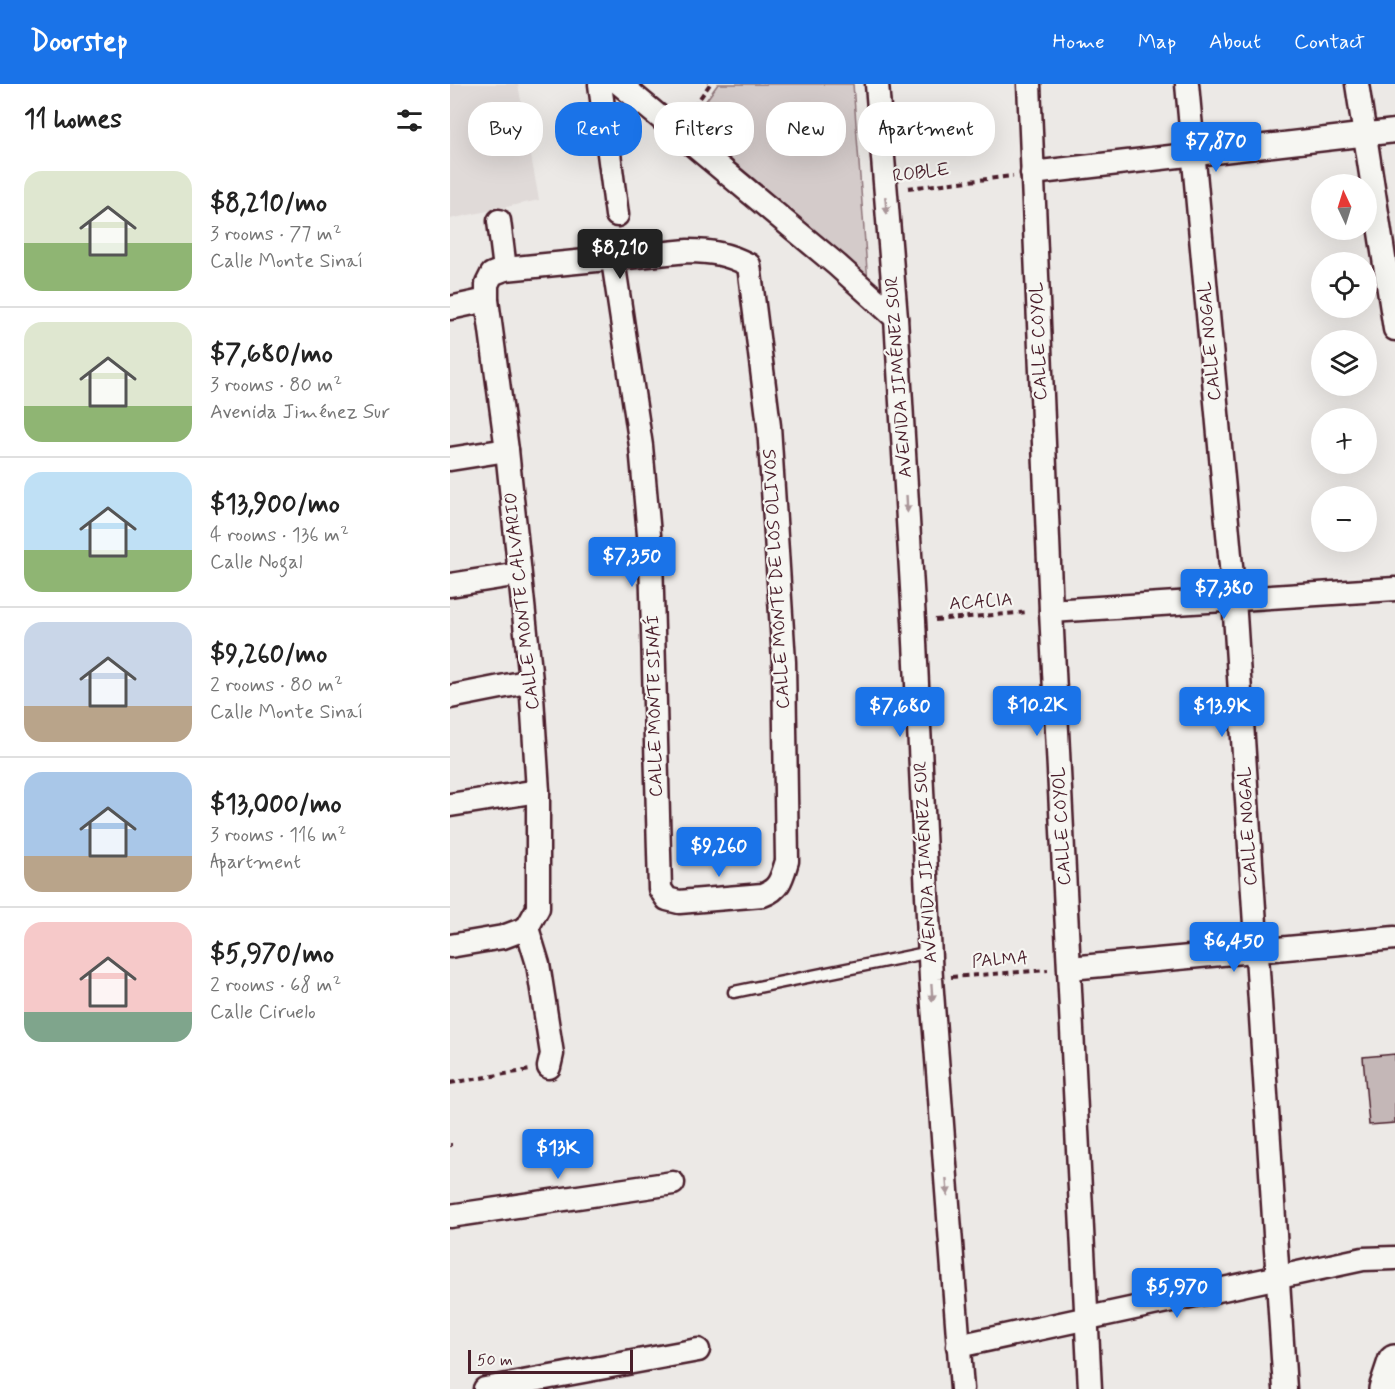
<!DOCTYPE html>
<meta charset="utf-8">
<style>
body{margin:0;font-family:Mynerve,sans-serif;background:#f2f2f2;color:#222;height:100vh;display:flex;flex-direction:column;font-size:22px;white-space:nowrap}
*{box-sizing:border-box;margin:0}
p{font-size:20px;color:#767676}
.icon{flex:none;width:33px;height:33px;fill:none;stroke:currentColor;stroke-width:2;stroke-linecap:round;stroke-linejoin:round}
.map{position:relative;flex:1;overflow:hidden}
.sheet{display:flex;flex-direction:column;background:#fff;width:450px}
.sheet>*{flex:none}
.banner{position:absolute;left:18px;top:18px;width:570px;height:54px;display:flex;gap:12px}
.needle{width:39px;rotate:356deg}
.controls{position:absolute;left:861px;top:90px;display:grid;gap:12px}
.controls a{display:grid;place-items:center;width:66px;height:66px;border-radius:50%;background:#fff;box-shadow:0 6px 24px #0002;font-size:30px}
.scale{position:absolute;left:18px;bottom:15px;width:165px;box-sizing:border-box;padding-left:6px;border:3px solid #4a1f2b;border-top:0;font-size:16px;line-height:21px;white-space:nowrap;color:#4a1f2b;-webkit-text-stroke:4px #f6f6f2;paint-order:stroke}
.price{position:absolute;translate:-50% -51px;padding:0 14px;border-radius:6px;background:#1a73e8;color:#fff;font-size:20px;line-height:39px;filter:drop-shadow(0 2px 3px #0008)}
.price::after{content:'';position:absolute;left:50%;top:36px;width:18px;height:14px;margin-left:-9px;background:inherit;clip-path:polygon(0 0,100% 0,50% 100%)}
.price.on{background:#222;color:#fff}
ul{padding:0;list-style:none}
li{display:flex;align-items:center;gap:18px;height:150px;padding:0 24px}
li+li{border-top:2px solid #e0e0e0}
li span{display:grid;place-items:center;flex:none;width:168px;height:120px;border-radius:18px;color:#555}
li>.icon{margin-inline-start:auto}
span .icon{width:72px;height:72px;fill:#fffc;stroke-width:1}
li b{font-size:26px}
h2{display:flex;justify-content:space-between;align-items:center;height:72px;padding:0 24px;font-size:26px}
.pill{padding:0 21px;border-radius:24px;background:#fff;box-shadow:0 6px 24px #0002;font-size:21px;line-height:54px}
.pill.on{background:#1a73e8;color:#fff}
header{display:flex;align-items:center;gap:36px;box-sizing:border-box;height:84px;padding:0 30px;background:#1a73e8;color:#fff}
header strong{font-size:28px}
nav{display:flex;gap:33px;margin-inline-start:auto;font-size:21px}
main{display:flex;flex:1;min-height:0}
.map>svg:first-child{display:block}
.built{fill:#e0dad8}
.green{fill:#d4cbca;stroke:#8f757a;stroke-width:1.5}
.building{fill:#c4b7b7;stroke:#4a1f2b;stroke-width:1.5}
.lines{fill:none;stroke-linecap:round;stroke-linejoin:round}
.lane-casing{stroke:#4a1f2b;stroke-width:15}
.street-casing{stroke:#4a1f2b;stroke-width:27}
.primary-casing{stroke:#4a1f2b;stroke-width:38}
.path{stroke:#4a1f2b;stroke-width:4;stroke-dasharray:6 4.5;stroke-linecap:butt}
.lane{stroke:#f6f6f2;stroke-width:10}
.street{stroke:#f6f6f2;stroke-width:22}
.primary{stroke:#f6f6f2;stroke-width:33}
.oneway{fill:#a99598}
.labels{text-anchor:middle;dominant-baseline:central;stroke-width:4.5;stroke-linejoin:round;paint-order:stroke}
.street-label{font-size:18px;fill:#4a1f2b;stroke:#f6f6f2}
</style>
<header>
<strong>Doorstep</strong>
<nav><a>Home</a><a>Map</a><a>About</a><a>Contact</a></nav>
</header>
<main>
<section class="sheet">
<h2>11 homes<svg class="icon" aria-label="filters" viewBox="0 0 24 24"><path d="M4 7h16M4 17h16"/><circle cx="9" cy="7" r="2"/><circle cx="15" cy="17" r="2"/></svg></h2>
<ul>
<li><span style="background:linear-gradient(#dfe7d0 60%,#8fb573 0)"><svg class="icon" aria-label="home" viewBox="0 0 24 24"><path d="M3 11l9-7 9 7M6 9v11h12V9"/></svg></span><div><b>$8,210/mo</b><p>3 rooms · 77 m²</p><p>Calle Monte Sinaí</p></div></li>
<li><span style="background:linear-gradient(#dfe7d0 70%,#8fb573 0)"><svg class="icon" aria-label="home" viewBox="0 0 24 24"><path d="M3 11l9-7 9 7M6 9v11h12V9"/></svg></span><div><b>$7,680/mo</b><p>3 rooms · 80 m²</p><p>Avenida Jiménez Sur</p></div></li>
<li><span style="background:linear-gradient(#bfe0f5 65%,#8fb573 0)"><svg class="icon" aria-label="home" viewBox="0 0 24 24"><path d="M3 11l9-7 9 7M6 9v11h12V9"/></svg></span><div><b>$13,900/mo</b><p>4 rooms · 136 m²</p><p>Calle Nogal</p></div></li>
<li><span style="background:linear-gradient(#c9d6e8 70%,#b9a48a 0)"><svg class="icon" aria-label="home" viewBox="0 0 24 24"><path d="M3 11l9-7 9 7M6 9v11h12V9"/></svg></span><div><b>$9,260/mo</b><p>2 rooms · 80 m²</p><p>Calle Monte Sinaí</p></div></li>
<li><span style="background:linear-gradient(#a9c7e8 70%,#b9a48a 0)"><svg class="icon" aria-label="home" viewBox="0 0 24 24"><path d="M3 11l9-7 9 7M6 9v11h12V9"/></svg></span><div><b>$13,000/mo</b><p>3 rooms · 116 m²</p><p>Apartment</p></div></li>
<li><span style="background:linear-gradient(#f6c9c9 75%,#7fa58c 0)"><svg class="icon" aria-label="home" viewBox="0 0 24 24"><path d="M3 11l9-7 9 7M6 9v11h12V9"/></svg></span><div><b>$5,970/mo</b><p>2 rooms · 68 m²</p><p>Calle Ciruelo</p></div></li>
</ul>
</section>
<div class="map">
<svg width="945" height="1305" viewBox="0 0 945 1305">
<rect width="100%" height="100%" fill="#ece9e6"/>
<filter id="ink" filterUnits="userSpaceOnUse"><feTurbulence type="fractalNoise" baseFrequency=".0167" numOctaves="2"/><feDisplacementMap in="SourceGraphic" scale="12" xChannelSelector="R" yChannelSelector="G"/><feConvolveMatrix kernelMatrix="1 2 1 2 8 2 1 2 1" color-interpolation-filters="sRGB"/></filter>
<g filter="url(#ink)">
<polygon class="built" points="0,0 68,0 89,116 0,135"/>
<polygon class="green" points="268,0 403,0 418,199 234,47"/>
<polygon class="building" points="945,970 945,1039 919,1041 913,973"/>
<g class="lines">
<defs>
<polyline id="lane" points="284,908 480,868"/>
<g id="street">
<polyline points="150,0 167,131"/>
<polyline points="170,0 387,181 446,234"/>
<polyline points="427,0 446,234 464,537 481,895 512,1305"/>
<polyline points="579,0 601,527 640,1305"/>
<polyline points="737,0 784,515 835,1305"/>
<polyline points="907,0 945,245"/>
<polyline points="582,89 945,47"/>
<polyline points="49,137 55,185"/>
<polyline points="0,224 37,216"/>
<polyline points="0,375 57,366"/>
<polyline points="0,501 69,490"/>
<polyline points="601,527 945,505"/>
<polyline points="0,613 81,597"/>
<polyline points="0,721 88,707"/>
<path d="M77 844 88 824V707L81 597 57 366 37 216V200L42 190 55 185 238 167C261 167 278 170 299 181L319 342 334 578 337 777C332 793 330 805 313 811L229 818 217 815 210 805 201 473 191 362 163 176"/>
<polyline points="77,844 88,880 102,970 99,983"/>
<polyline points="0,862 53,853 77,844"/>
<polyline points="620,884 945,854"/>
<polyline points="0,1132 223,1099"/>
<polyline points="508,1262 913,1175 945,1174"/>
<polyline points="35,1305 248,1266"/>
</g>
<polyline id="primary" points="936,1305 945,1278"/>
</defs>
<use href="#lane" class="lane-casing"/>
<use href="#street" class="street-casing"/>
<use href="#primary" class="primary-casing"/>
<g class="path">
<polyline points="238,31 260,0"/>
<polyline points="458,104 563,92"/>
<polyline points="485,536 579,528"/>
<polyline points="501,893 598,886"/>
<polyline points="0,999 80,986"/>
<polyline points="0,1061 2,1061"/>
</g>
<use href="#lane" class="lane"/>
<use href="#street" class="street"/>
<use href="#primary" class="primary"/>
</g>
<defs><path id="oneway-solid" d="M-6-.8H1V-3.2L6.5 0L1 3.2V.8H-6Z" transform="scale(1.5)"/></defs>
<g class="oneway">
<use href="#oneway-solid" transform="translate(436 121) rotate(85)"/>
<use href="#oneway-solid" transform="translate(457 420) rotate(87)"/>
<use href="#oneway-solid" transform="translate(482 909) rotate(86)"/>
<use href="#oneway-solid" transform="translate(497 1103) rotate(86)"/>
</g>
</g>
<g class="labels">
<g class="street-label">
<text transform="translate(471 89) rotate(-7)">ROBLE</text>
<text transform="translate(589 257) rotate(-92)">CALLE COYOL</text>
<text transform="translate(760 257) rotate(-95)">CALLE NOGAL</text>
<text transform="translate(449 293) rotate(-94)">AVENIDA JIMÉNEZ SUR</text>
<text transform="translate(327 495) rotate(-93)">CALLE MONTE DE LOS OLIVOS</text>
<text transform="translate(72 517) rotate(-96)">CALLE MONTE CALVARIO</text>
<text transform="translate(531 518) rotate(-4)">ACACIA</text>
<text transform="translate(205 622) rotate(-91)">CALLE MONTE SINAÍ</text>
<text transform="translate(612 742) rotate(-93)">CALLE COYOL</text>
<text transform="translate(798 742) rotate(-93)">CALLE NOGAL</text>
<text transform="translate(476 778) rotate(-93)">AVENIDA JIMÉNEZ SUR</text>
<text transform="translate(550 876) rotate(-4)">PALMA</text>
</g>
</g>
</svg>
<div class="controls">
<a><svg class="needle" viewBox="-14 -14 28 28"><path d="M0-13l5 13h-10z" fill="#e53935"/><path d="M0 13l5-13h-10z" fill="#767676"/></svg></a>
<a><svg class="icon" aria-label="locate" viewBox="0 0 24 24"><circle cx="12" cy="12" r="6"/><path d="M12 2v4M12 18v4M2 12h4M18 12h4"/></svg></a>
<a><svg class="icon" aria-label="layers" viewBox="0 0 24 24"><path d="M12 4l9 5-9 5-9-5zM3 14l9 5 9-5"/></svg></a>
<a>+</a>
<a>−</a>
</div>
<div class="scale">50 m</div>
<b class="price" style="left:766px;top:89px">$7,870</b>
<b class="price on" style="left:170px;top:196px">$8,210</b>
<b class="price" style="left:182px;top:504px">$7,350</b>
<b class="price" style="left:774px;top:536px">$7,380</b>
<b class="price" style="left:587px;top:653px">$10.2K</b>
<b class="price" style="left:450px;top:654px">$7,680</b>
<b class="price" style="left:772px;top:654px">$13.9K</b>
<b class="price" style="left:269px;top:794px">$9,260</b>
<b class="price" style="left:784px;top:889px">$6,450</b>
<b class="price" style="left:108px;top:1096px">$13K</b>
<b class="price" style="left:727px;top:1235px">$5,970</b>
<div class="banner">
<a class="pill">Buy</a>
<a class="pill on">Rent</a>
<a class="pill">Filters</a>
<a class="pill">New</a>
<a class="pill">Apartment</a>
</div>
</div>
</main>
